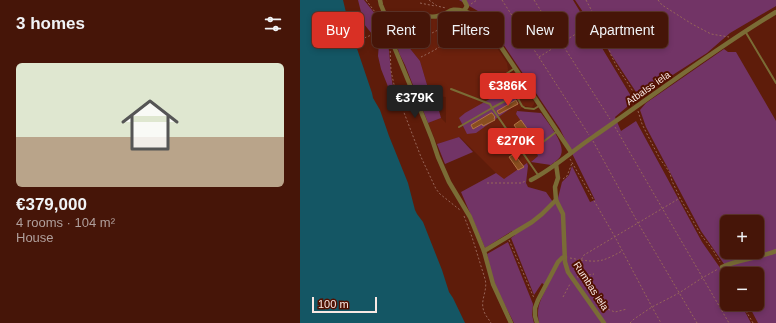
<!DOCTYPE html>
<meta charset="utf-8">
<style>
body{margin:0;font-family:Helvetica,sans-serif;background:#502216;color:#f1f3f6;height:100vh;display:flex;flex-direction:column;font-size:15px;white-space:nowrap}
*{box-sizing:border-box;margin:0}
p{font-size:13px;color:#b09f9c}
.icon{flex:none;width:22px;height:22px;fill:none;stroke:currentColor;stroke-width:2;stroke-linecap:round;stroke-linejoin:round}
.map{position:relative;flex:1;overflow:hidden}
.sheet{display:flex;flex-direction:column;background:#461508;width:300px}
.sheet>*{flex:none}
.top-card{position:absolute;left:12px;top:12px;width:380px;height:36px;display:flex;gap:8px}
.tools{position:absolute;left:420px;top:215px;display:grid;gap:8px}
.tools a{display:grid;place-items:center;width:44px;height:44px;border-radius:6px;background:#461508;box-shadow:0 2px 6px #0003,0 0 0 1px #5e3429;font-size:20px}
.scale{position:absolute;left:12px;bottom:10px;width:65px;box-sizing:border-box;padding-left:4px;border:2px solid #f9e8e3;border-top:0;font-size:11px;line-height:14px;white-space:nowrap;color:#f9e8e3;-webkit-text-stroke:3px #521000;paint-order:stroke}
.price{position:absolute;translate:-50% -34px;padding:0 9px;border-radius:4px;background:#d93025;color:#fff;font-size:13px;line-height:26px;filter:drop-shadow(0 1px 2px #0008)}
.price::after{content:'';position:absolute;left:50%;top:24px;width:12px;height:9px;margin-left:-6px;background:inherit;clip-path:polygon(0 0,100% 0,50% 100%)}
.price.active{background:#222;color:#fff}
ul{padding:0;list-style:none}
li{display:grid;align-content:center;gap:8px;height:212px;padding:0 16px}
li+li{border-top:1px solid #5e3429}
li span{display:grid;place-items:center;height:124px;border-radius:6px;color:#555}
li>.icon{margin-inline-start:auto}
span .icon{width:72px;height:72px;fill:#fffc;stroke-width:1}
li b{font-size:17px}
h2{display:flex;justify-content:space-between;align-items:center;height:48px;padding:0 16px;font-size:17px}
.chip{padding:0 14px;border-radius:6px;background:#461508;box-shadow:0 2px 6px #0003,0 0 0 1px #5e3429;font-size:14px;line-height:36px}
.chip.active{background:#d93025;color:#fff}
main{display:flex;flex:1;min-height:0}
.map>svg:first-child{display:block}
.built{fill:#6c210d}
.green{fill:#723466;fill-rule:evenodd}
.water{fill:#145664}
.building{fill:#894e1f;stroke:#b37446}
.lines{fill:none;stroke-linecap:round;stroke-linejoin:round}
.path{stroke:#976659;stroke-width:1;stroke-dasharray:2 2;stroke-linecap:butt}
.lane{stroke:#7a6c36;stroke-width:2}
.street{stroke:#7a6c36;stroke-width:4.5}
.labels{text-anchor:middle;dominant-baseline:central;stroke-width:4;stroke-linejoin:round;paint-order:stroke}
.street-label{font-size:10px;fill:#f9e8e3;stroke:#521000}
</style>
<main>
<section class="sheet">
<h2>3 homes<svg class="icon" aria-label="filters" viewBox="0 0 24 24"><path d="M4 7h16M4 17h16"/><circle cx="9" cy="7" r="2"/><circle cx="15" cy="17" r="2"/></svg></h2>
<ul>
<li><span style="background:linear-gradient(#dfe7d0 60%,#b9a48a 0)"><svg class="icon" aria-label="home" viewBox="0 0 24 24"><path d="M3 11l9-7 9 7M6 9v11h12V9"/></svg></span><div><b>€379,000</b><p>4 rooms · 104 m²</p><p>House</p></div></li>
</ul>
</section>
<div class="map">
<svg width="476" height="323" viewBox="0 0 476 323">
<rect width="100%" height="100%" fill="#5e1c0a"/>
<polygon class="built" points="160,12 179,21 207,63 208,70 211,74 216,74 234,102 234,104 232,107 225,106 217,111 216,114 236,141 232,143 238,156 231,162 203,180 160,137 137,144 128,123 141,118 146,123 146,97 135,96 128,88 120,61 108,46 103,27"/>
<g class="green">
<polygon points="58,0 64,0 76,15 82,24 78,27 72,34 64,24"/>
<path d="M159 0H273L334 101 315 117 321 131 336 121 402 242 423 272 427 279V304H441L451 323H239C236 307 240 301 247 287L242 283 234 295 211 238 215 235 212 231 185 248 161 192 196 173 204 179 227 163 228 166 226 183 228 187 246 192 253 202 258 198 262 182 269 175 272 166 290 202 295 200 260 129 183 14Z"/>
<polygon points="275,0 476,0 476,6 430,33 407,53 343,94 338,95"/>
<path d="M83 26C91 43 89 68 93 87L89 89 81 69 78 56 79 43 74 33 79 27Z"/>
<polygon points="103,27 108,46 120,61 128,88 135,96 141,118 128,123 105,65 99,53 93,29"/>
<path d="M424 49 428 52H436L476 121V323H458L448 304H457V274H431L401 231 346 127 340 110 346 103ZM427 222H457V252H427Z"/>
<polygon points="209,88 218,103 176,133 167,134 159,118 165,113"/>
<path d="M217 111 241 113C248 123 268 146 260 157 258 160 253 163 251 165L231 162 238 156 232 143 235 141 216 114Z"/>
<polygon points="159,137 173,152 145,164 137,144"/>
<polygon points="208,242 233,304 232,315 234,323 214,323 197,290 192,276 187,254"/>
</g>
<polygon class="water" points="0,0 43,0 49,25 72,93 73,98 80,110 89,136 108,183 115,210 117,214 123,222 142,270 149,292 153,298 165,323 0,323"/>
<g class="building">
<polygon points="216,100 218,104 199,114 197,111"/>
<polygon points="191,113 192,113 195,117 194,118 195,120 183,126 182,124 173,129 171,125"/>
<polygon points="221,120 236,141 232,143 229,139 225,141 214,125"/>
<polygon points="214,154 224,167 218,170 209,157"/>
</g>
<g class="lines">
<g class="path">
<polyline points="66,0 78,16 85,26"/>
<polyline points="129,0 137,6 146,8"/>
<polyline points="202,0 289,135"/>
<polyline points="234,0 310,119"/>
<polyline points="286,0 293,13 296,24 306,41 311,55 317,67 327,82 334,93 337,101"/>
<polyline points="358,0 362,5 392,24 411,34 429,37"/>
<polyline points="120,3 135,6"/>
<polyline points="171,4 177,0"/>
<polyline points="132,33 140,29 147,19"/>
<path d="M57 41C61 39 70 36 73 34 76 31 79 27 83 25"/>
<polyline points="90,47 91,71 95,89 121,157 136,189 140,194 160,210"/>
<path d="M121 57C133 51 152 43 151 27 151 24 149 21 148 18"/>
<polyline points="239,57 295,22"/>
<polyline points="338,111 342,124 350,140 360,159 366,167 370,173 372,181 380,198 401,235 413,250 420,262"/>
<polyline points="315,127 429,323"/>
<polyline points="293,141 338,223 397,323"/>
<polyline points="270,159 315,237 352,307 361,323"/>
<polyline points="263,179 267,176 272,163"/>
<polyline points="187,183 221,183 226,181"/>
<path d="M164 216 172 237 185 279C188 289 181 299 183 308 184 314 188 318 191 323"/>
<polyline points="209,240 234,298"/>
<polyline points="270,258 281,260 284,255 380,198"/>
<path d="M281 260C301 263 305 260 322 251"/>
<polyline points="423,271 427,279"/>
<polyline points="277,277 294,274"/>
<polyline points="263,297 270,284"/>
<polyline points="442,304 453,323"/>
<polyline points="297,305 315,312 327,309"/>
<polyline points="330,323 334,319 352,307 379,293 402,278 418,269"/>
</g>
<g class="lane">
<polyline points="445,31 476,83"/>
<polyline points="203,76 215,68"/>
<polyline points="227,88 216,95 192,108 238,175"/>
<polyline points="151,89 190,104 192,108 159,127"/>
<polyline points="216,95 222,106 225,108 234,109 239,106"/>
<polyline points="243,142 256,132"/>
</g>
<g class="street">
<path d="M80 0 81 5 89 24C93 23 97 22 101 21 106 20 111 17 116 16 123 15 131 18 138 16 151 13 148 7 164 11L167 6 164 0"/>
<polyline points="164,11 180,17 183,20 271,152"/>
<polyline points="89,24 95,49 124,119 132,139 138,157 149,182 170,217 184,251 193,284 211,323"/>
<polyline points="256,164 258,178 255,187 256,200 263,214 265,262 268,272 304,323"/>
<path d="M231 180C253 169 272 151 293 137 354 95 413 50 476 12"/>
<polyline points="184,251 232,222 242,214 256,200"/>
<path d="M422 267C439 259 459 258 476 251"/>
<polyline points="237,323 235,316 235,308 238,300 258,262 262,258 265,257"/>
</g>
</g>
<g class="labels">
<g class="street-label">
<text transform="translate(348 88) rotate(-35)">Atbalss iela</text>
<text transform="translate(291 286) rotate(57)">Rumbas iela</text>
</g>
</g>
</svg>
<div class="tools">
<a>+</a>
<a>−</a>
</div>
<div class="scale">100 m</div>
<b class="price" style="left:208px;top:107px">€386K</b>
<b class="price active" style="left:115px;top:119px">€379K</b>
<b class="price" style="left:216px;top:162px">€270K</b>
<div class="top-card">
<a class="chip active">Buy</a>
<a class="chip">Rent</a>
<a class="chip">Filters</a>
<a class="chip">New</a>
<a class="chip">Apartment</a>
</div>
</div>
</main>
